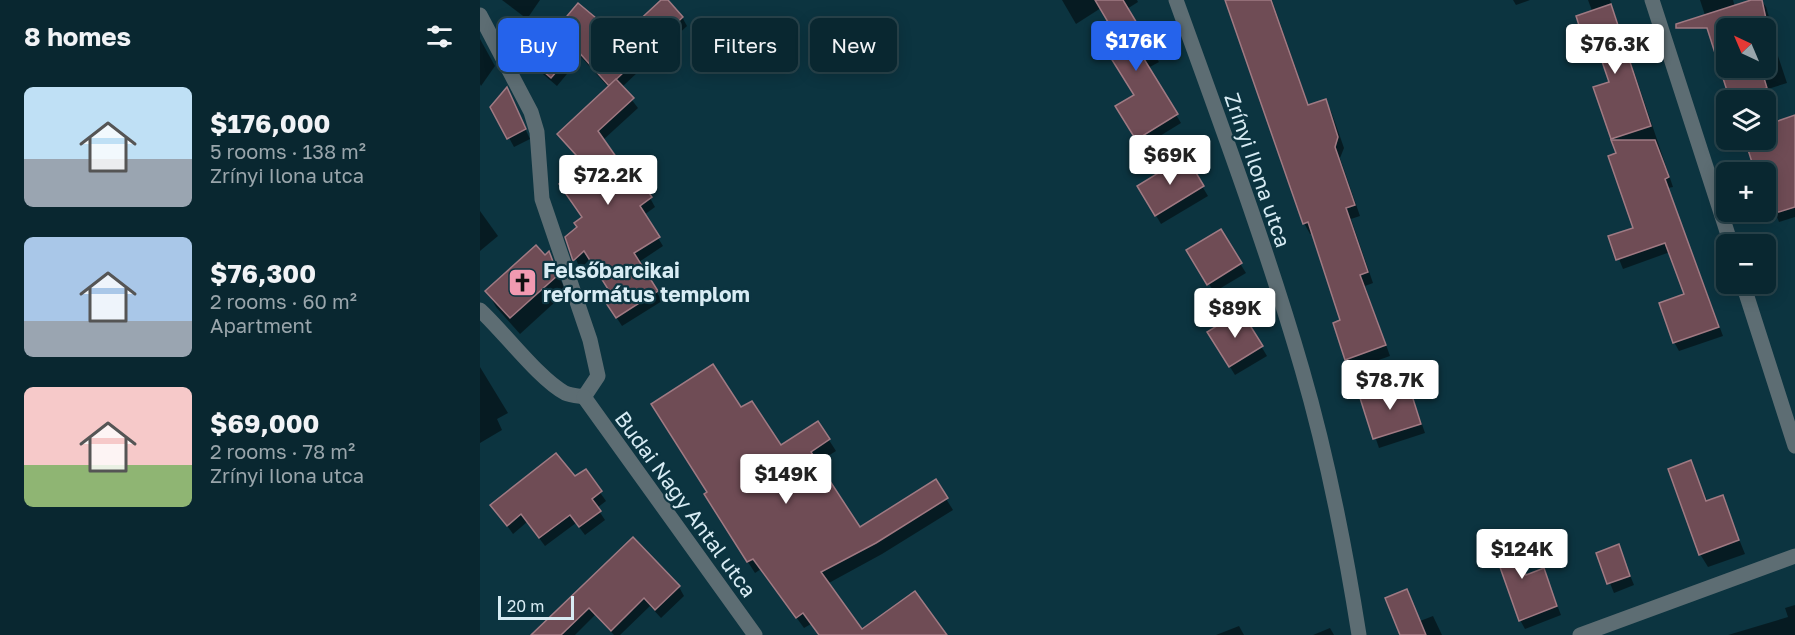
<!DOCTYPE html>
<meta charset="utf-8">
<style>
body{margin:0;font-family:"Golos Text",sans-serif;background:#122f38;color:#f1f3f6;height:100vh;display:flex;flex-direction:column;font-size:22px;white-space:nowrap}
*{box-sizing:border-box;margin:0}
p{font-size:20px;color:#99a5ab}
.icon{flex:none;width:33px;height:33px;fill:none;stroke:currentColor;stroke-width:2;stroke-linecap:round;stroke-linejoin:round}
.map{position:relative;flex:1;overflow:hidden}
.panel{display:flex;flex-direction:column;background:#092730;width:480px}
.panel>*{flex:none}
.banner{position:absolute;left:18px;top:18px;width:570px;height:54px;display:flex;gap:12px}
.needle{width:39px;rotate:316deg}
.controls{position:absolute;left:1236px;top:18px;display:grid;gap:12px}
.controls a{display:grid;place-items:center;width:60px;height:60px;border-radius:9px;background:#092730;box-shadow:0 3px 15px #0003,0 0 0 2px #29444c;font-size:30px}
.scale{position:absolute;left:18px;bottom:15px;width:76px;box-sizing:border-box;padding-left:6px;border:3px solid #d8ecf4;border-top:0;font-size:16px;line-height:21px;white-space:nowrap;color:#d8ecf4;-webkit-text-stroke:4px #0c3440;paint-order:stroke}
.price{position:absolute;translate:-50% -51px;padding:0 14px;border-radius:6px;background:#fff;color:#222;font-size:20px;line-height:39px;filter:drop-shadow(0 2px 3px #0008)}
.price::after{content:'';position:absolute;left:50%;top:36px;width:18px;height:14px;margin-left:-9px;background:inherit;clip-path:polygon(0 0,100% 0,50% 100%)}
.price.current{background:#2563eb;color:#fff}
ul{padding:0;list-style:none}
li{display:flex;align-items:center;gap:18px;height:150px;padding:0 24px}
li span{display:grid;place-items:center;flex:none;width:168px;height:120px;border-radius:9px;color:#555}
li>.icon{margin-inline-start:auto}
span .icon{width:72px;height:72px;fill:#fffc;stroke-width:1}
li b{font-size:26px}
h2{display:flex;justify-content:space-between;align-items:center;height:72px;padding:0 24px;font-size:26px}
.pill{padding:0 21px;border-radius:9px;background:#092730;box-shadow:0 3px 15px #0003,0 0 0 2px #29444c;font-size:21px;line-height:54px}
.pill.current{background:#2563eb;color:#fff}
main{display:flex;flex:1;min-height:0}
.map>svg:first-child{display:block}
.shadow{fill:#0007;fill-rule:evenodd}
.building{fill:#6f4c55;stroke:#a07a83;stroke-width:1.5}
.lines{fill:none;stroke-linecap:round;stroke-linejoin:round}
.street{stroke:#5d6d73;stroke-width:15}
.labels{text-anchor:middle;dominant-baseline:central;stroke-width:4.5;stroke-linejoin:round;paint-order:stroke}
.street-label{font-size:21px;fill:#d8ecf4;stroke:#0c3440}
.poi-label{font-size:21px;font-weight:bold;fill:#d8ecf4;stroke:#0c3440;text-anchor:start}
</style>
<main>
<section class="panel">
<h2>8 homes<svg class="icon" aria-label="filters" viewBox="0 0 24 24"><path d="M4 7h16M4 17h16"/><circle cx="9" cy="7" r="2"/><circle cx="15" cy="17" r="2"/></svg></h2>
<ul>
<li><span style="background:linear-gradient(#bfe0f5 60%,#9aa5b1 0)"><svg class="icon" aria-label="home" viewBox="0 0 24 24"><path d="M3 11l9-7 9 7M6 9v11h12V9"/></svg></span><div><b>$176,000</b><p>5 rooms · 138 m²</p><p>Zrínyi Ilona utca</p></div></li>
<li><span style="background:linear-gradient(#a9c7e8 70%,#9aa5b1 0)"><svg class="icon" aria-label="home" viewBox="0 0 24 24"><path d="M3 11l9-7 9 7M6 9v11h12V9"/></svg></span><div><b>$76,300</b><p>2 rooms · 60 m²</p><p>Apartment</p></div></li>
<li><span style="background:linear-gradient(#f6c9c9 65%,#8fb573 0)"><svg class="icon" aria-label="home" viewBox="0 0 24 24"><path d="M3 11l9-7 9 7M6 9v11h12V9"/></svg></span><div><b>$69,000</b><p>2 rooms · 78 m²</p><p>Zrínyi Ilona utca</p></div></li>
</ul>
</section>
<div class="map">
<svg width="1315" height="635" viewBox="0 0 1315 635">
<rect width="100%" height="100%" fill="#0c3440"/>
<g class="shadow">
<polygon points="22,0 60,0 47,19"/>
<polygon points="183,0 202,17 207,26 142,87 158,108 123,140 152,183 170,198 175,207 164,215 183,246 159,262 182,301 142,326 127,303 130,290 110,259 100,269 87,237 98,227 104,218 106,166 79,134 129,88 101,57 77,86 57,69 52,60 98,5 140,40"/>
<polygon points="582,0 657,0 658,2 647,9 679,62 668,68 701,123 662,147 637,107 656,95 640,39 621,8 596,24"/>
<polygon points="747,0 792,0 829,106 845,101 851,111 864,148 860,158 880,216 871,219 893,283 885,286 910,356 873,369 867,359 862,321 833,233 830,234 824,223"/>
<polygon points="1033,0 1050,0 1036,5"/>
<polygon points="1108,0 1130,0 1193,187 1188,188 1243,336 1199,351 1194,342 1206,295 1190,252 1143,269 1130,237 1155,228 1138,154 1115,88 1131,82 1119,47 1111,49 1107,42 1122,37"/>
<path d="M1220 0H1253L1255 7 1281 0 1286 7 1292 27 1289 29 1307 83 1288 89 1298 122 1315 117V217L1299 222 1286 189V172H1277L1266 140H1286V100H1253ZM1246 28H1286V68H1246Z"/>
<polygon points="0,39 15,66 1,86 0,84"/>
<polygon points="31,98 50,139 34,147 12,107"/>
<polygon points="705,158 728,196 681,224 659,186"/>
<polygon points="0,211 18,236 0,251"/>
<polygon points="740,231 766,273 734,292 708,250"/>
<polygon points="69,253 86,292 40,334 16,307 7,291"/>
<polygon points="761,313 787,356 755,375 729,333"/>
<polygon points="0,367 28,413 17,419 22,430 0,443"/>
<polygon points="928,384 945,433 899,448 882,399"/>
<polygon points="261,409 300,447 338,423 356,451 337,463 379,529 455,481 473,510 402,554 347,584 382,631 465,635 339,635 331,624 324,628 281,569 275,573 232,506 229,493"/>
<polygon points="1210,462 1228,502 1242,497 1265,554 1228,567 1220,554"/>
<polygon points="105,471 126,501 117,508 125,520 105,535 96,523 65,546 47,522 33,534 12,505 95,479"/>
<polygon points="1030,534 1047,576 1063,570 1081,615 1045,629 1040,620"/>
<polygon points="152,539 199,587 204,596 181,618 170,606 140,635 134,635 115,615 95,635 65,635"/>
<polygon points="1138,546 1154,585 1134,593 1118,554"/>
<polygon points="927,591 940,621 953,616 962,635 921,635"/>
<polygon points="1315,605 1315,635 1248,635 1308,617 1305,608"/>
<polygon points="759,626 764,635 736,635"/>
<polygon points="850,628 854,635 833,635"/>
</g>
<g class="building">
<polygon points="181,0 188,0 203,17 129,86 96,49 71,78 50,60 98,3 140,38"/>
<polygon points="615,0 643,0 675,53 664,59 698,114 656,140 635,106 654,95 624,47 638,39"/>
<polygon points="745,0 791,0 828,105 846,99 858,137 855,147 875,205 866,208 888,272 880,275 906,345 865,360 853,323 860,320 828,222 823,224"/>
<polygon points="1271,0 1282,0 1288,28 1246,28 1246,68 1281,68 1287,88 1250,100 1227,28 1196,28 1196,24"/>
<polygon points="1131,4 1171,126 1131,139 1113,87 1129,82 1114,38 1104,41 1096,16"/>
<polygon points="136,79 154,98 118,131 153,181 157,177 172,197 160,206 180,237 154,253 178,291 136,318 120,294 128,289 104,251 93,261 85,237 97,227 94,223 102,217 79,184 105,165 77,134"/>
<polygon points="27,87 46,129 27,139 10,107"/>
<polygon points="1315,115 1315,207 1292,214 1286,194 1286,172 1275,172 1265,140 1286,140 1286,125"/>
<polygon points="1131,140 1175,140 1189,177 1185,179 1239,327 1193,343 1179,303 1204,294 1185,243 1136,260 1128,236 1153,228 1128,156 1136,153"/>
<polygon points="706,156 724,186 675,216 657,186"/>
<polygon points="741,229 762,263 727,285 706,250"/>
<polygon points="56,245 65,255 69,251 78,275 30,318 5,291"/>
<polygon points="761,311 783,346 749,367 727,332"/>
<polygon points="233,364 261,407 272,401 301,445 338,421 350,439 331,452 380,527 456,479 468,498 396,543 341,572 382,629 435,591 467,635 339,635 323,613 316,618 273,559 267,562 224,494 227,492 171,404"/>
<polygon points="928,383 941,424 893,439 880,398"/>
<polygon points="76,453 95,476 106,469 122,491 112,499 121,511 99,527 90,515 59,538 41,514 27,526 10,505"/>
<polygon points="1211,460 1226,501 1243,495 1259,540 1219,555 1188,469"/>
<polygon points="1031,532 1046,575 1064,568 1077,606 1039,621 1010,539"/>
<polygon points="153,537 200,586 175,610 164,598 131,631 109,608 81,635 51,635"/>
<polygon points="1139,544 1150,576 1127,584 1116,553"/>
<polygon points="927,589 946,635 920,635 905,598"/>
</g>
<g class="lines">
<g class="street">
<path d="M696 0C740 122 786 245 822 369 847 455 865 546 879 635"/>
<polyline points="1172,0 1251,244"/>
<path d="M0 15 51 112 57 132 62 199 110 340 118 376 104 397C98 396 90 395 85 393 59 379 24 332 0 310"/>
<polyline points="1263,284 1315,446"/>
<polyline points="104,397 275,635"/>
<polyline points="1100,635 1315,556"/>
</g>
</g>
<defs>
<symbol id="church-square" viewBox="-11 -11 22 22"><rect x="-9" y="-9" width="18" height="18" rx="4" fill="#f19ab1" stroke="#0c3440"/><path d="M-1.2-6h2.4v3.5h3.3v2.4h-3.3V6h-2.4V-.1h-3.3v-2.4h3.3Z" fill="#111"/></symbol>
</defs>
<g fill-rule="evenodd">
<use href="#church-square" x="26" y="266" width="33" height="33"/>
</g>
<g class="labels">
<g class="street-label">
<text transform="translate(778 170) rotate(71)">Zrínyi Ilona utca</text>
<text transform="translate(206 504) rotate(54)">Budai Nagy Antal utca</text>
</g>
<g class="poi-label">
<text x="63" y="270">Felsőbarcikai<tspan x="63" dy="24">református templom</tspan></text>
</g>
</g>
</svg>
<div class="controls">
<a><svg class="needle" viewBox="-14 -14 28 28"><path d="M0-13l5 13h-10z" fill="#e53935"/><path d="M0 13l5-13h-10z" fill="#99a5ab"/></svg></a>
<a><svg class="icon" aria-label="layers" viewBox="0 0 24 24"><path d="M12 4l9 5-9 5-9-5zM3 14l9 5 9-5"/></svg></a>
<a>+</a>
<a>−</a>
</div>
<div class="scale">20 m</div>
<b class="price current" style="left:656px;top:72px">$176K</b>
<b class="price" style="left:1135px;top:75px">$76.3K</b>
<b class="price" style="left:690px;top:186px">$69K</b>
<b class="price" style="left:128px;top:206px">$72.2K</b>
<b class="price" style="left:755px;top:339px">$89K</b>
<b class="price" style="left:910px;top:411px">$78.7K</b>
<b class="price" style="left:306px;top:505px">$149K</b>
<b class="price" style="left:1042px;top:580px">$124K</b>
<div class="banner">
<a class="pill current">Buy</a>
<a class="pill">Rent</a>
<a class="pill">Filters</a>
<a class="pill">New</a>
</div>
</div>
</main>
